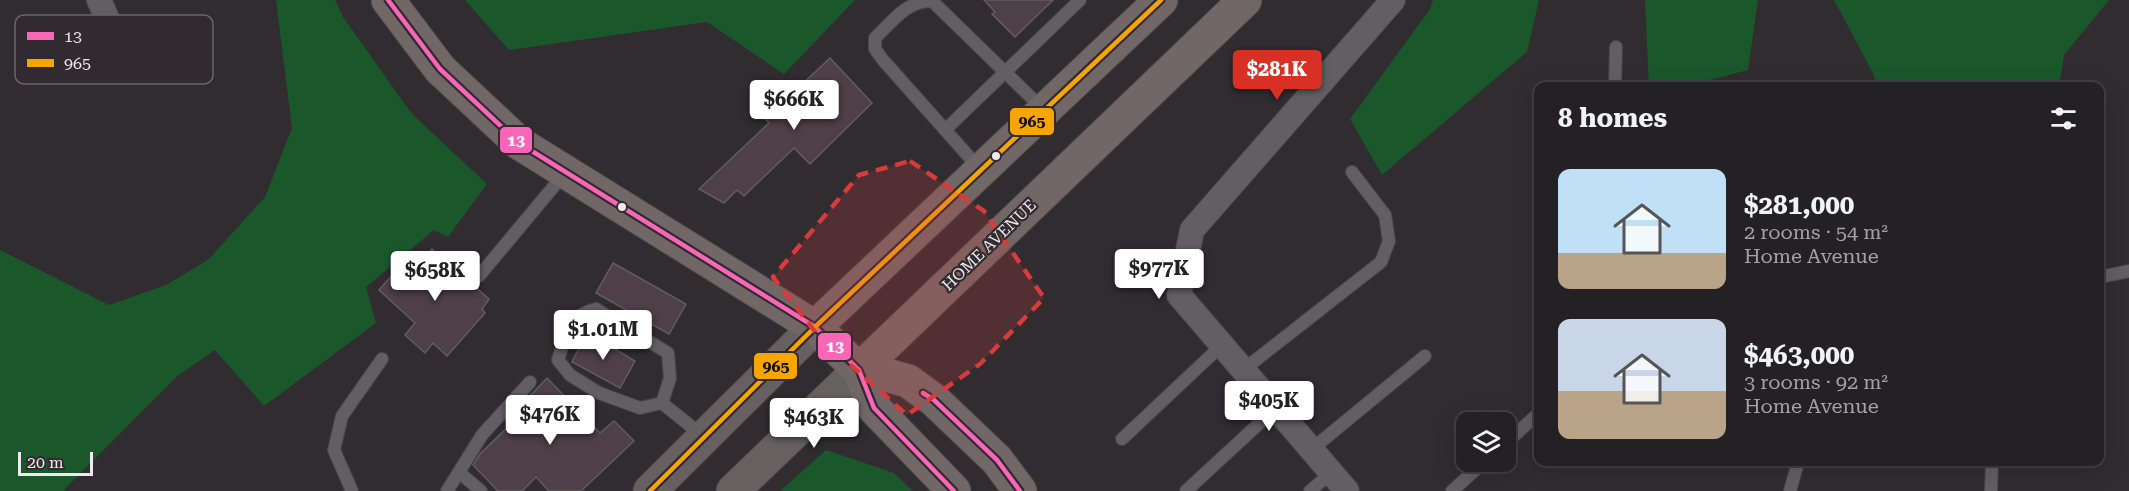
<!DOCTYPE html>
<meta charset="utf-8">
<style>
body{margin:0;font-family:"Roboto Serif",serif;background:#2c292c;color:#f1f3f6;height:100vh;display:flex;flex-direction:column;font-size:22px;white-space:nowrap}
*{box-sizing:border-box;margin:0}
p{font-size:20px;color:#a3a3a6}
.icon{flex:none;width:33px;height:33px;fill:none;stroke:currentColor;stroke-width:2;stroke-linecap:round;stroke-linejoin:round}
.map{position:relative;flex:1;overflow:hidden}
.sheet{position:absolute;left:1534px;top:82px;width:570px;height:384px;display:flex;flex-direction:column;background:#242124;border-radius:12px;box-shadow:0 6px 24px #0002,0 0 0 2px #413e41}
.sheet>*{flex:none}
.controls{position:absolute;left:1456px;top:412px;display:grid;gap:12px}
.controls a{display:grid;place-items:center;width:60px;height:60px;border-radius:12px;background:#242124;box-shadow:0 6px 24px #0002,0 0 0 2px #413e41;font-size:30px}
.scale{position:absolute;left:18px;bottom:15px;width:75px;box-sizing:border-box;padding-left:6px;border:3px solid #efeaee;border-top:0;font-size:16px;line-height:21px;white-space:nowrap;color:#efeaee;-webkit-text-stroke:4px #322a31;paint-order:stroke}
.price{position:absolute;translate:-50% -51px;padding:0 14px;border-radius:6px;background:#fff;color:#222;font-size:20px;line-height:39px;filter:drop-shadow(0 2px 3px #0008)}
.price::after{content:'';position:absolute;left:50%;top:36px;width:18px;height:14px;margin-left:-9px;background:inherit;clip-path:polygon(0 0,100% 0,50% 100%)}
.price.on{background:#d93025;color:#fff}
ul{padding:0;list-style:none}
li{display:flex;align-items:center;gap:18px;height:150px;padding:0 24px}
li span{display:grid;place-items:center;flex:none;width:168px;height:120px;border-radius:12px;color:#555}
li>.icon{margin-inline-start:auto}
span .icon{width:72px;height:72px;fill:#fffc;stroke-width:1}
li b{font-size:26px}
h2{display:flex;justify-content:space-between;align-items:center;height:72px;padding:0 24px;font-size:26px}
.map>svg:first-child{display:block}
.green{fill:#1a582c}
.building{fill:#4f3f47;stroke:#615d5f;stroke-width:1.5}
.lines{fill:none;stroke-linecap:round;stroke-linejoin:round}
.lane-casing{stroke:#4b484b;stroke-width:14}
.street-casing{stroke:#4b484b;stroke-width:26}
.secondary-casing{stroke:#4b484b;stroke-width:35}
.primary-casing{stroke:#4b484b;stroke-width:35}
.lane{stroke:#625f62;stroke-width:12}
.street{stroke:#625f62;stroke-width:24}
.secondary{stroke:#666061;stroke-width:33}
.primary{stroke:#716766;stroke-width:33}
.bus-1-casing{stroke:#322a31;stroke-width:9}
.bus-2-casing{stroke:#322a31;stroke-width:9}
.bus-1{stroke:#fa66b7;stroke-width:4.5}
.bus-2{stroke:#f7a600;stroke-width:4.5}
.marked{fill:#d83b3c;fill-opacity:0.2;stroke:#d83b3c;stroke-width:4.5;stroke-dasharray:12 8;stroke-linejoin:round}
.bus-dot{fill:#efeaee;stroke:#322a31;stroke-width:2}
.labels{text-anchor:middle;dominant-baseline:central;stroke-width:4.5;stroke-linejoin:round;paint-order:stroke}
.street-label{font-size:16px;fill:#efeaee;stroke:#322a31}
.key{fill:#322a31;stroke:#6b646a;stroke-width:1.5}
.key-label{font-size:16px;fill:#efeaee}
.line-badge{stroke:#322a31;stroke-width:2}
.badge-label{font-size:16px;text-anchor:middle;font-weight:bold;fill:#fff}
.pale-badge-label{font-size:16px;text-anchor:middle;font-weight:bold;fill:#111}
</style>
<div class="map">
<svg width="2129" height="491" viewBox="0 0 2129 491">
<rect width="100%" height="100%" fill="#302c30"/>
<g class="green">
<polygon points="276,0 335,0 343,17 412,114 487,184 448,237 434,230 366,287 376,323 264,406 215,350 176,377 63,491 0,491 0,250 109,305 166,285 208,260 265,197 292,128"/>
<polygon points="465,0 855,0 784,74 707,22 509,50"/>
<polygon points="1433,0 1539,0 1527,52 1382,175 1350,119 1430,9"/>
<polygon points="1645,0 1758,0 1748,70 1683,87 1649,87"/>
<polygon points="1834,0 2109,0 2064,55 2059,87 1877,87 1873,73"/>
<polygon points="826,450 894,473 913,491 780,491"/>
</g>
<g class="building">
<polygon points="984,0 1053,0 1015,37 992,14 995,12"/>
<polygon points="830,58 872,103 810,164 794,148 744,196 737,190 724,203 699,189 769,123 765,119"/>
<polygon points="432,249 489,299 482,309 485,313 447,356 433,343 425,353 405,335 415,323 379,290 409,256 418,264"/>
<polygon points="613,263 686,304 669,334 596,293"/>
<polygon points="587,332 635,361 620,388 572,362"/>
<polygon points="547,378 600,433 614,421 634,441 581,491 549,491 536,477 522,491 498,491 473,465 480,454 515,420 511,416"/>
</g>
<g class="lines">
<defs>
<g id="lane">
<polyline points="1615,87 1616,47"/>
<polyline points="945,130 1080,0"/>
<path d="M979 168 883 60 875 49V38C892 22 907 0 932 1L1044 110"/>
<polyline points="479,276 565,173"/>
<polyline points="2100,277 2129,271"/>
<polyline points="1243,370 1381,262 1389,241 1385,215 1352,172"/>
<path d="M662 403 640 408 599 393 570 375 558 360C566 336 568 315 596 309L668 353 670 378 662 403 703 436"/>
<polyline points="1122,439 1222,345"/>
<polyline points="1506,443 1539,413"/>
<polyline points="1312,449 1425,356"/>
<polyline points="460,473 481,491"/>
<polyline points="352,491 334,450 342,416 382,359"/>
<polyline points="447,491 482,435 530,382"/>
<polyline points="1186,491 1276,408"/>
<polyline points="1310,491 1331,473"/>
<polyline points="1452,491 1484,462"/>
<polyline points="1790,491 1798,462"/>
<polyline points="1991,491 1992,462"/>
</g>
<g id="street">
<polyline points="99,0 112,30 142,60"/>
<polyline points="1347,491 1179,295 1192,230 1393,0"/>
</g>
<g id="secondary">
<polyline points="650,491 815,327"/>
<polyline points="733,491 859,370"/>
</g>
<g id="primary">
<polyline points="388,0 440,69 519,143 815,327 859,370 874,408 954,491"/>
<polyline points="815,327 1161,0"/>
<polyline points="859,370 1245,0"/>
<polyline points="859,370 883,374 908,381 934,400 997,460 1020,491"/>
</g>
</defs>
<use href="#lane" class="lane-casing"/>
<use href="#street" class="street-casing"/>
<use href="#secondary" class="secondary-casing"/>
<use href="#primary" class="primary-casing"/>
<use href="#lane" class="lane"/>
<use href="#street" class="street"/>
<use href="#secondary" class="secondary"/>
<use href="#primary" class="primary"/>
<defs>
<g id="bus-1">
<polyline points="388,0 440,69 519,143 815,327 859,370 874,408 954,491"/>
<polyline points="923,393 934,400 997,460 1020,491"/>
</g>
<polyline id="bus-2" points="650,491 815,327 1161,0"/>
</defs>
<use href="#bus-1" class="bus-1-casing"/>
<use href="#bus-2" class="bus-2-casing"/>
<use href="#bus-1" class="bus-1"/>
<use href="#bus-2" class="bus-2"/>
</g>
<path class="marked" d="M910 161 984 211 1044 298 980 364 907 415 819 337 773 277 859 175Z"/>
<g class="bus-dot">
<circle cx="996" cy="156" r="5"/>
<circle cx="622" cy="207" r="5"/>
</g>
<g class="labels">
<g class="street-label">
<text transform="translate(989 245) rotate(-44)">HOME AVENUE</text>
</g>
</g>
<rect x="15" y="15" width="198" height="69" rx="9" class="key"/>
<rect x="27" y="32" width="27" height="8" fill="#fa66b7"/>
<rect x="27" y="59" width="27" height="8" fill="#f7a600"/>
<g class="key-label">
<text x="64" y="42">13</text>
<text x="64" y="69">965</text>
</g>
<g class="line-badge">
<rect x="1009" y="107" width="46" height="29" rx="6" fill="#f7a600"/>
<rect x="499" y="126" width="34" height="28" rx="6" fill="#fa66b7"/>
<rect x="817" y="332" width="35" height="29" rx="6" fill="#fa66b7"/>
<rect x="753" y="352" width="45" height="28" rx="6" fill="#f7a600"/>
</g>
<g class="badge-label">
<text x="516" y="146">13</text>
<text x="835" y="352">13</text>
</g>
<g class="pale-badge-label">
<text x="1032" y="127">965</text>
<text x="776" y="372">965</text>
</g>
</svg>
<div class="controls">
<a><svg class="icon" aria-label="layers" viewBox="0 0 24 24"><path d="M12 4l9 5-9 5-9-5zM3 14l9 5 9-5"/></svg></a>
</div>
<div class="scale">20 m</div>
<b class="price on" style="left:1277px;top:101px">$281K</b>
<b class="price" style="left:794px;top:131px">$666K</b>
<b class="price" style="left:1159px;top:300px">$977K</b>
<b class="price" style="left:435px;top:302px">$658K</b>
<b class="price" style="left:603px;top:361px">$1.01M</b>
<b class="price" style="left:1269px;top:432px">$405K</b>
<b class="price" style="left:550px;top:446px">$476K</b>
<b class="price" style="left:814px;top:449px">$463K</b>
<section class="sheet">
<h2>8 homes<svg class="icon" aria-label="filters" viewBox="0 0 24 24"><path d="M4 7h16M4 17h16"/><circle cx="9" cy="7" r="2"/><circle cx="15" cy="17" r="2"/></svg></h2>
<ul>
<li><span style="background:linear-gradient(#bfe0f5 70%,#b9a48a 0)"><svg class="icon" aria-label="home" viewBox="0 0 24 24"><path d="M3 11l9-7 9 7M6 9v11h12V9"/></svg></span><div><b>$281,000</b><p>2 rooms · 54 m²</p><p>Home Avenue</p></div></li>
<li><span style="background:linear-gradient(#c9d6e8 60%,#b9a48a 0)"><svg class="icon" aria-label="home" viewBox="0 0 24 24"><path d="M3 11l9-7 9 7M6 9v11h12V9"/></svg></span><div><b>$463,000</b><p>3 rooms · 92 m²</p><p>Home Avenue</p></div></li>
</ul>
</section>
</div>
